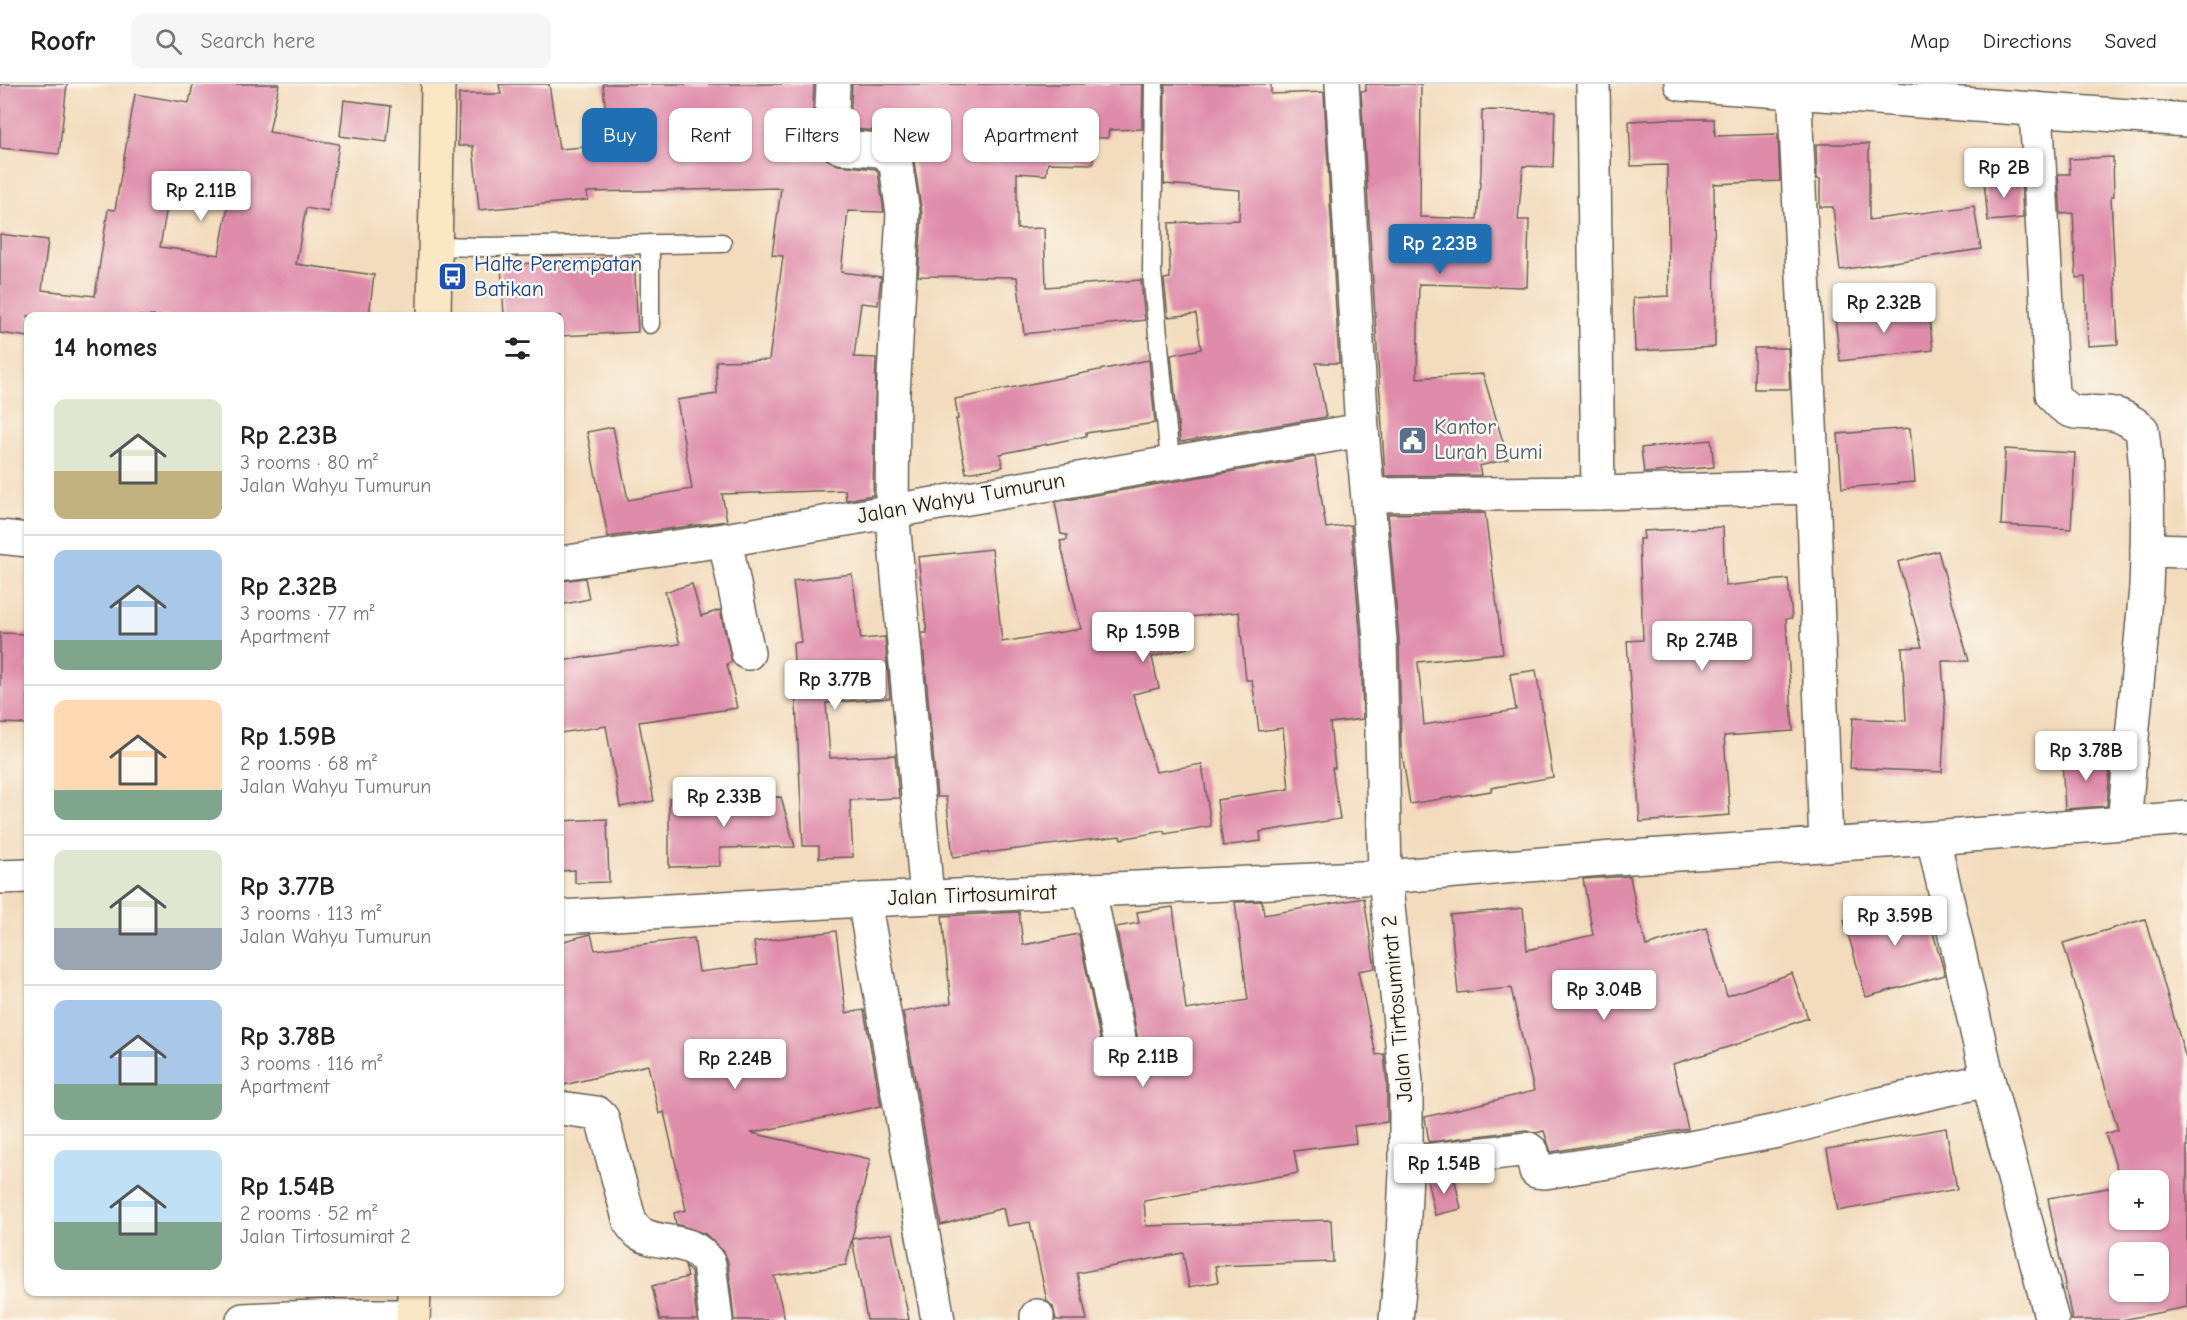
<!DOCTYPE html>
<meta charset="utf-8">
<style>
body{margin:0;font-family:"Comic Neue",sans-serif;background:#f6f6f6;color:#222;height:100vh;display:flex;flex-direction:column;font-size:22px;white-space:nowrap}
*{box-sizing:border-box;margin:0}
p{font-size:20px;color:#767676}
.icon{flex:none;width:33px;height:33px;fill:none;stroke:currentColor;stroke-width:2;stroke-linecap:round;stroke-linejoin:round}
.map{position:relative;flex:1;overflow:hidden}
.sheet{position:absolute;left:24px;top:228px;width:540px;height:984px;display:flex;flex-direction:column;background:#fff;border-radius:12px;box-shadow:0 2px 4px #0004}
.sheet>*{flex:none}
.hud{position:absolute;left:582px;top:24px;width:570px;height:54px;display:flex;gap:12px}
.tools{position:absolute;left:2109px;top:1086px;display:grid;gap:12px}
.tools a{display:grid;place-items:center;width:60px;height:60px;border-radius:12px;background:#fff;box-shadow:0 2px 4px #0004;font-size:30px}
.price{position:absolute;translate:-50% -51px;padding:0 14px;border-radius:6px;background:#fff;color:#222;font-size:20px;line-height:39px;filter:drop-shadow(0 2px 3px #0008)}
.price::after{content:'';position:absolute;left:50%;top:36px;width:18px;height:14px;margin-left:-9px;background:inherit;clip-path:polygon(0 0,100% 0,50% 100%)}
.price.active{background:#1f6fb2;color:#fff}
ul{padding:0;list-style:none}
li{display:flex;align-items:center;gap:18px;height:150px;padding:0 30px}
li+li{border-top:2px solid #e0e0e0}
li span{display:grid;place-items:center;flex:none;width:168px;height:120px;border-radius:12px;color:#555}
li>.icon{margin-inline-start:auto}
span .icon{width:72px;height:72px;fill:#fffc;stroke-width:1}
li b{font-size:26px}
h2{display:flex;justify-content:space-between;align-items:center;height:72px;padding:0 30px;font-size:26px}
.tag{padding:0 21px;border-radius:12px;background:#fff;box-shadow:0 2px 4px #0004;font-size:21px;line-height:54px}
.tag.active{background:#1f6fb2;color:#fff}
header{display:flex;align-items:center;gap:36px;box-sizing:border-box;height:84px;padding:0 30px;background:#fff;border-bottom:2px solid #e0e0e0}
header strong{font-size:28px}
nav{display:flex;gap:33px;margin-inline-start:auto;font-size:21px}
.search{width:420px;height:54px;background:#f6f6f6;display:flex;align-items:center;gap:15px;box-sizing:border-box;padding:0 21px;border-radius:12px;color:#767676;font-size:22px}
.map>svg:first-child{display:block}
.building{fill:#df8cab;fill-rule:evenodd}
.lines{fill:none;stroke-linecap:round;stroke-linejoin:round}
.lane-casing{stroke:#675f54;stroke-width:21}
.street-casing{stroke:#675f54;stroke-width:36}
.secondary-casing{stroke:#675f54;stroke-width:36}
.lane{stroke:#fff;stroke-width:18}
.street{stroke:#fff;stroke-width:33}
.secondary{stroke:#fae7c3;stroke-width:33}
.labels{text-anchor:middle;dominant-baseline:central;stroke-width:5;stroke-linejoin:round;paint-order:stroke}
.transit-label{font-size:22px;fill:#164399;stroke:#fbf7ec;text-anchor:start}
.service-label{font-size:22px;fill:#4e5e75;stroke:#fbf7ec;text-anchor:start}
.street-label{font-size:22px;fill:#1c1c1c;stroke:#fbf7ec}
</style>
<header>
<strong>Roofr</strong>
<div class="search"><svg class="icon" aria-label="search" viewBox="0 0 24 24"><circle cx="10" cy="10" r="6"/><path d="M15 15l6 6"/></svg>Search here</div>
<nav><a>Map</a><a>Directions</a><a>Saved</a></nav>
</header>
<div class="map">
<svg width="2187" height="1236" viewBox="0 0 2187 1236">
<rect width="100%" height="100%" fill="#fbf7ec"/>
<filter id="ink" filterUnits="userSpaceOnUse"><feTurbulence type="fractalNoise" baseFrequency=".0167" numOctaves="2"/><feDisplacementMap in="SourceGraphic" scale="12" xChannelSelector="R" yChannelSelector="G"/><feConvolveMatrix kernelMatrix="1 2 1 2 8 2 1 2 1" color-interpolation-filters="sRGB"/></filter>
<filter id="wash" filterUnits="userSpaceOnUse"><feTurbulence type="fractalNoise" baseFrequency=".008" numOctaves="4" result="noise"/><feDisplacementMap in="SourceGraphic" scale="24" xChannelSelector="R" yChannelSelector="G"/><feGaussianBlur stdDeviation="1.35" result="paint"/><feColorMatrix in="noise" values="0 0 0 0 0 0 0 0 0 0 0 0 0 0 0 0 0 1.4 0 .05"/><feComposite in="paint" operator="in"/></filter>
<g filter="url(#wash)">
<rect width="100%" height="100%" fill="#f3dcbd"/>
<g id="blocks">
<g class="building">
<polygon points="0,0 67,0 59,70 0,64"/>
<path d="M193 0H279L269 48 339 60 328 128 306 124 296 180 374 191 369 232H28V253L0 249V150L48 156 42 206 95 212 108 125 115 126 135 10 189 19ZM172 94 231 104 219 171 160 163Z"/>
<polygon points="499,0 549,0 559,65 609,61 603,0 814,0 812,47 815,61 826,75 838,81 876,85 878,88 884,128 848,127 841,188 881,193 878,221 861,219 854,273 876,274 873,411 846,416 845,406 722,410 727,437 608,453 587,348 613,343 628,416 692,405 677,316 717,310 716,277 769,276 783,172 772,171 781,104 587,108 588,116 479,126 473,62 458,62 459,10 501,10"/>
<polygon points="852,0 1143,0 1142,45 1109,46 1108,54 1094,54 1093,80 1048,79 1046,91 1017,89 1017,145 1044,144 1046,203 1141,196 1145,236 1024,250 1017,193 918,192 922,130 914,78 903,59 896,53 881,47 850,45"/>
<polygon points="1165,0 1271,0 1271,10 1324,8 1339,279 1316,279 1326,333 1180,358 1171,271 1201,265 1196,230 1168,233 1164,195 1170,194 1169,139 1239,136 1240,106 1164,100"/>
<polygon points="1366,0 1421,0 1420,133 1477,135 1481,89 1482,26 1555,27 1553,83 1523,82 1518,136 1529,136 1527,203 1419,200 1417,294 1483,290 1508,375 1479,382 1481,391 1385,392 1361,7 1366,7"/>
<polygon points="344,16 391,22 387,58 340,52"/>
<polygon points="1667,35 1714,35 1715,52 1778,50 1780,97 1714,100 1715,263 1635,267 1633,214 1669,212 1667,81 1631,82 1629,37"/>
<polygon points="1816,60 1869,60 1869,136 1974,122 1981,165 1840,186 1833,123 1820,123 1820,95 1817,95"/>
<polygon points="2113,73 2114,112 2111,112 2118,260 2088,262 2085,193 2076,194 2073,129 2061,130 2058,90 2070,90 2069,75"/>
<polygon points="2021,93 2023,134 1988,137 1984,96"/>
<polygon points="634,173 638,248 560,252 560,232 504,232 501,181"/>
<polygon points="1928,224 1933,266 1840,277 1835,234"/>
<polygon points="1754,264 1788,264 1790,305 1754,305"/>
<polygon points="1149,276 1155,339 1086,349 1086,352 1000,370 1003,383 966,389 956,335 958,335 955,315"/>
<polygon points="1910,344 1915,398 1842,404 1838,350"/>
<polygon points="1711,356 1714,383 1644,389 1641,364"/>
<polygon points="2005,365 2075,369 2071,445 2001,441"/>
<polygon points="1315,373 1326,444 1351,441 1361,557 1363,635 1330,639 1335,684 1332,684 1340,735 1260,748 1261,757 1223,762 1217,716 1289,705 1283,644 1259,647 1252,596 1246,596 1239,528 1179,534 1187,564 1152,573 1159,604 1133,610 1156,688 1202,680 1211,742 1165,750 1164,747 1121,755 1120,752 953,773 946,713 937,713 922,549 927,549 918,473 992,465 1002,558 1081,545 1060,457 1067,456 1067,451 1061,450 1055,418"/>
<polygon points="1485,429 1503,569 1418,578 1424,641 1516,626 1510,590 1536,586 1553,693 1491,704 1491,707 1410,720 1401,662 1399,556 1388,430"/>
<polygon points="1723,443 1725,502 1788,495 1792,534 1786,535 1793,647 1724,652 1730,731 1640,738 1627,557 1643,556 1639,455 1644,455 1643,447"/>
<polygon points="1938,467 1969,577 1942,577 1945,627 1942,688 1850,684 1853,634 1906,637 1902,564 1922,563 1898,478"/>
<polygon points="852,490 861,555 885,553 890,614 826,619 830,674 895,671 899,714 850,716 853,773 819,774 819,762 803,762 793,559 801,558 793,497"/>
<polygon points="585,494 589,515 560,521 560,497"/>
<polygon points="692,500 701,532 720,526 732,578 727,580 737,624 639,638 654,717 620,723 606,642 560,649 560,577 680,560 665,508"/>
<polygon points="0,549 28,550 28,640 0,639"/>
<polygon points="2111,673 2107,722 2065,725 2062,676"/>
<polygon points="781,713 795,763 720,764 720,782 669,783 669,714"/>
<polygon points="607,735 609,798 575,799 575,786 560,787 560,737"/>
<polygon points="1630,792 1639,840 1641,840 1646,862 1706,844 1727,912 1792,889 1808,934 1741,958 1741,959 1673,980 1688,1045 1551,1068 1544,1047 1536,1049 1526,1046 1429,1058 1425,1033 1534,1007 1511,904 1458,909 1450,831 1523,824 1527,866 1593,851 1583,795"/>
<polygon points="1923,813 1945,891 1866,913 1844,836"/>
<polygon points="1364,814 1375,884 1358,887 1376,971 1384,970 1387,999 1387,1038 1354,1042 1356,1059 1294,1067 1298,1089 1144,1117 1146,1142 1331,1136 1333,1178 1215,1182 1218,1198 1189,1203 1183,1169 1077,1189 1087,1236 1056,1236 1053,1223 1047,1217 1030,1138 1007,1142 1003,1124 941,1141 903,928 951,919 942,832 1019,828 1023,861 1079,850 1103,969 1107,978 1114,983 1124,983 1134,979 1139,970 1139,961 1116,843 1139,839 1137,828 1173,823 1186,926 1248,916 1235,818 1262,817 1264,831"/>
<path d="M2145 835 2187 978V1223L2122 1236H2072L2048 1114 2120 1102V1136H2158V1096H2121L2105 1050 2118 1046 2063 859ZM2120 1168H2158V1208H2120Z"/>
<polygon points="836,847 846,929 864,926 881,1022 751,1049 870,1075 846,1181 774,1192 785,1236 734,1236 728,1178 724,1168 705,1150 676,1140 674,1129 686,1126 664,1028 659,1030 648,981 560,1002 560,858 591,850 595,866 694,854 699,888 757,881 754,858"/>
<polygon points="1946,1044 1957,1105 1838,1127 1827,1065"/>
<polygon points="1454,1092 1461,1125 1435,1131 1427,1095"/>
<polygon points="892,1149 909,1236 867,1236 852,1155"/>
<polygon points="685,1182 691,1188 697,1236 660,1236 652,1202 688,1193"/>
</g>
</g>
</g>
<g filter="url(#ink)">
<use href="#blocks" fill-opacity="0" stroke="#675f54" stroke-width="1.5"/>
<g class="lines">
<defs>
<g id="lane">
<polyline points="1154,0 1152,188 1170,377"/>
<polyline points="650,160 650,240"/>
<polyline points="435,162 482,163 722,159"/>
</g>
<g id="street">
<polyline points="833,0 831,48 833,55 840,63 879,66 888,70 896,81 903,129 893,310 892,426 927,813"/>
<polyline points="1342,0 1362,346 1380,556 1385,793 1406,998 1406,1089 1402,1174 1396,1236"/>
<polyline points="1593,0 1598,409"/>
<polyline points="1681,0 2187,36"/>
<polyline points="1794,0 1813,403 1826,761"/>
<path d="M2036 25 2052 310C2073 339 2085 324 2113 330 2124 332 2134 339 2142 346 2149 398 2148 452 2146 504L2124 739"/>
<polyline points="1368,411 1598,409 1813,403"/>
<polyline points="0,453 28,456"/>
<polyline points="725,456 748,569"/>
<polyline points="2147,466 2187,467"/>
<polyline points="560,479 725,456 1362,346"/>
<polyline points="1933,754 1988,996 2052,1236"/>
<polyline points="0,793 28,792"/>
<polyline points="1089,806 1121,965"/>
<polyline points="864,816 938,1236"/>
<polyline points="560,833 864,816 1385,793 1614,774 1933,754 2187,734"/>
<path d="M560 1024 597 1029 602 1034 630 1138C632 1142 636 1146 639 1149 662 1163 691 1151 709 1180L716 1236"/>
<polyline points="1406,1079 1528,1065 1532,1068 1536,1087 1545,1088 1670,1068 1777,1047 1858,1025 1988,996"/>
<polyline points="1037,1232 1037,1236"/>
<polyline points="243,1236 336,1232 413,1232"/>
</g>
<g id="secondary">
<polyline points="434,232 438,0"/>
<polyline points="413,1236 414,1208"/>
</g>
</defs>
<use href="#lane" class="lane-casing"/>
<use href="#street" class="street-casing"/>
<use href="#secondary" class="secondary-casing"/>
<use href="#lane" class="lane"/>
<use href="#street" class="street"/>
<use href="#secondary" class="secondary"/>
</g>
</g>
<defs>
<symbol id="bus-square" viewBox="-11 -11 22 22"><rect x="-9" y="-9" width="18" height="18" rx="4" fill="#1a4fb4" stroke="#fbf7ec"/><path d="M-5-6H5V4H4V6H2V4H-2V6H-4V4H-5ZM-3.5-4V0h7V-4ZM-3.5 1.2v1.5H-2V1.2ZM2 1.2v1.5H3.5V1.2Z" fill="#fff"/></symbol>
<symbol id="civic-square" viewBox="-11 -11 22 22"><rect x="-9" y="-9" width="18" height="18" rx="4" fill="#5c6f8a" stroke="#fbf7ec"/><path d="M-.6-6.5H3V-4.5H.6V-3L4-1V1h2V6H-6V1h2V-1L-.6-3ZM-1.2 2.5V6h2.4V2.5Z" fill="#fff"/></symbol>
</defs>
<g fill-rule="evenodd">
<use href="#bus-square" x="436" y="176" width="33" height="33"/>
<use href="#civic-square" x="1396" y="340" width="33" height="33"/>
</g>
<g class="labels">
<g class="transit-label">
<text x="474" y="180">Halte Perempatan<tspan x="474" dy="25">Batikan</tspan></text>
</g>
<g class="service-label">
<text x="1434" y="343">Kantor<tspan x="1434" dy="25">Lurah Bumi</tspan></text>
</g>
<g class="street-label">
<text transform="translate(961 414) rotate(-10)">Jalan Wahyu Tumurun</text>
<text transform="translate(972 811) rotate(-2)">Jalan Tirtosumirat</text>
<text transform="translate(1397 925) rotate(-95)">Jalan Tirtosumirat 2</text>
</g>
</g>
</svg>
<div class="tools">
<a>+</a>
<a>−</a>
</div>
<b class="price" style="left:2004px;top:115px">Rp 2B</b>
<b class="price" style="left:201px;top:138px">Rp 2.11B</b>
<b class="price active" style="left:1440px;top:191px">Rp 2.23B</b>
<b class="price" style="left:1884px;top:250px">Rp 2.32B</b>
<b class="price" style="left:1143px;top:579px">Rp 1.59B</b>
<b class="price" style="left:1702px;top:588px">Rp 2.74B</b>
<b class="price" style="left:835px;top:627px">Rp 3.77B</b>
<b class="price" style="left:2086px;top:698px">Rp 3.78B</b>
<b class="price" style="left:724px;top:744px">Rp 2.33B</b>
<b class="price" style="left:1895px;top:863px">Rp 3.59B</b>
<b class="price" style="left:1604px;top:937px">Rp 3.04B</b>
<b class="price" style="left:1143px;top:1004px">Rp 2.11B</b>
<b class="price" style="left:735px;top:1006px">Rp 2.24B</b>
<b class="price" style="left:1444px;top:1111px">Rp 1.54B</b>
<div class="hud">
<a class="tag active">Buy</a>
<a class="tag">Rent</a>
<a class="tag">Filters</a>
<a class="tag">New</a>
<a class="tag">Apartment</a>
</div>
<section class="sheet">
<h2>14 homes<svg class="icon" aria-label="filters" viewBox="0 0 24 24"><path d="M4 7h16M4 17h16"/><circle cx="9" cy="7" r="2"/><circle cx="15" cy="17" r="2"/></svg></h2>
<ul>
<li><span style="background:linear-gradient(#dfe7d0 60%,#c2b280 0)"><svg class="icon" aria-label="home" viewBox="0 0 24 24"><path d="M3 11l9-7 9 7M6 9v11h12V9"/></svg></span><div><b>Rp 2.23B</b><p>3 rooms · 80 m²</p><p>Jalan Wahyu Tumurun</p></div></li>
<li><span style="background:linear-gradient(#a9c7e8 75%,#7fa58c 0)"><svg class="icon" aria-label="home" viewBox="0 0 24 24"><path d="M3 11l9-7 9 7M6 9v11h12V9"/></svg></span><div><b>Rp 2.32B</b><p>3 rooms · 77 m²</p><p>Apartment</p></div></li>
<li><span style="background:linear-gradient(#ffd9b3 75%,#7fa58c 0)"><svg class="icon" aria-label="home" viewBox="0 0 24 24"><path d="M3 11l9-7 9 7M6 9v11h12V9"/></svg></span><div><b>Rp 1.59B</b><p>2 rooms · 68 m²</p><p>Jalan Wahyu Tumurun</p></div></li>
<li><span style="background:linear-gradient(#dfe7d0 65%,#9aa5b1 0)"><svg class="icon" aria-label="home" viewBox="0 0 24 24"><path d="M3 11l9-7 9 7M6 9v11h12V9"/></svg></span><div><b>Rp 3.77B</b><p>3 rooms · 113 m²</p><p>Jalan Wahyu Tumurun</p></div></li>
<li><span style="background:linear-gradient(#a9c7e8 70%,#7fa58c 0)"><svg class="icon" aria-label="home" viewBox="0 0 24 24"><path d="M3 11l9-7 9 7M6 9v11h12V9"/></svg></span><div><b>Rp 3.78B</b><p>3 rooms · 116 m²</p><p>Apartment</p></div></li>
<li><span style="background:linear-gradient(#bfe0f5 60%,#7fa58c 0)"><svg class="icon" aria-label="home" viewBox="0 0 24 24"><path d="M3 11l9-7 9 7M6 9v11h12V9"/></svg></span><div><b>Rp 1.54B</b><p>2 rooms · 52 m²</p><p>Jalan Tirtosumirat 2</p></div></li>
</ul>
</section>
</div>
